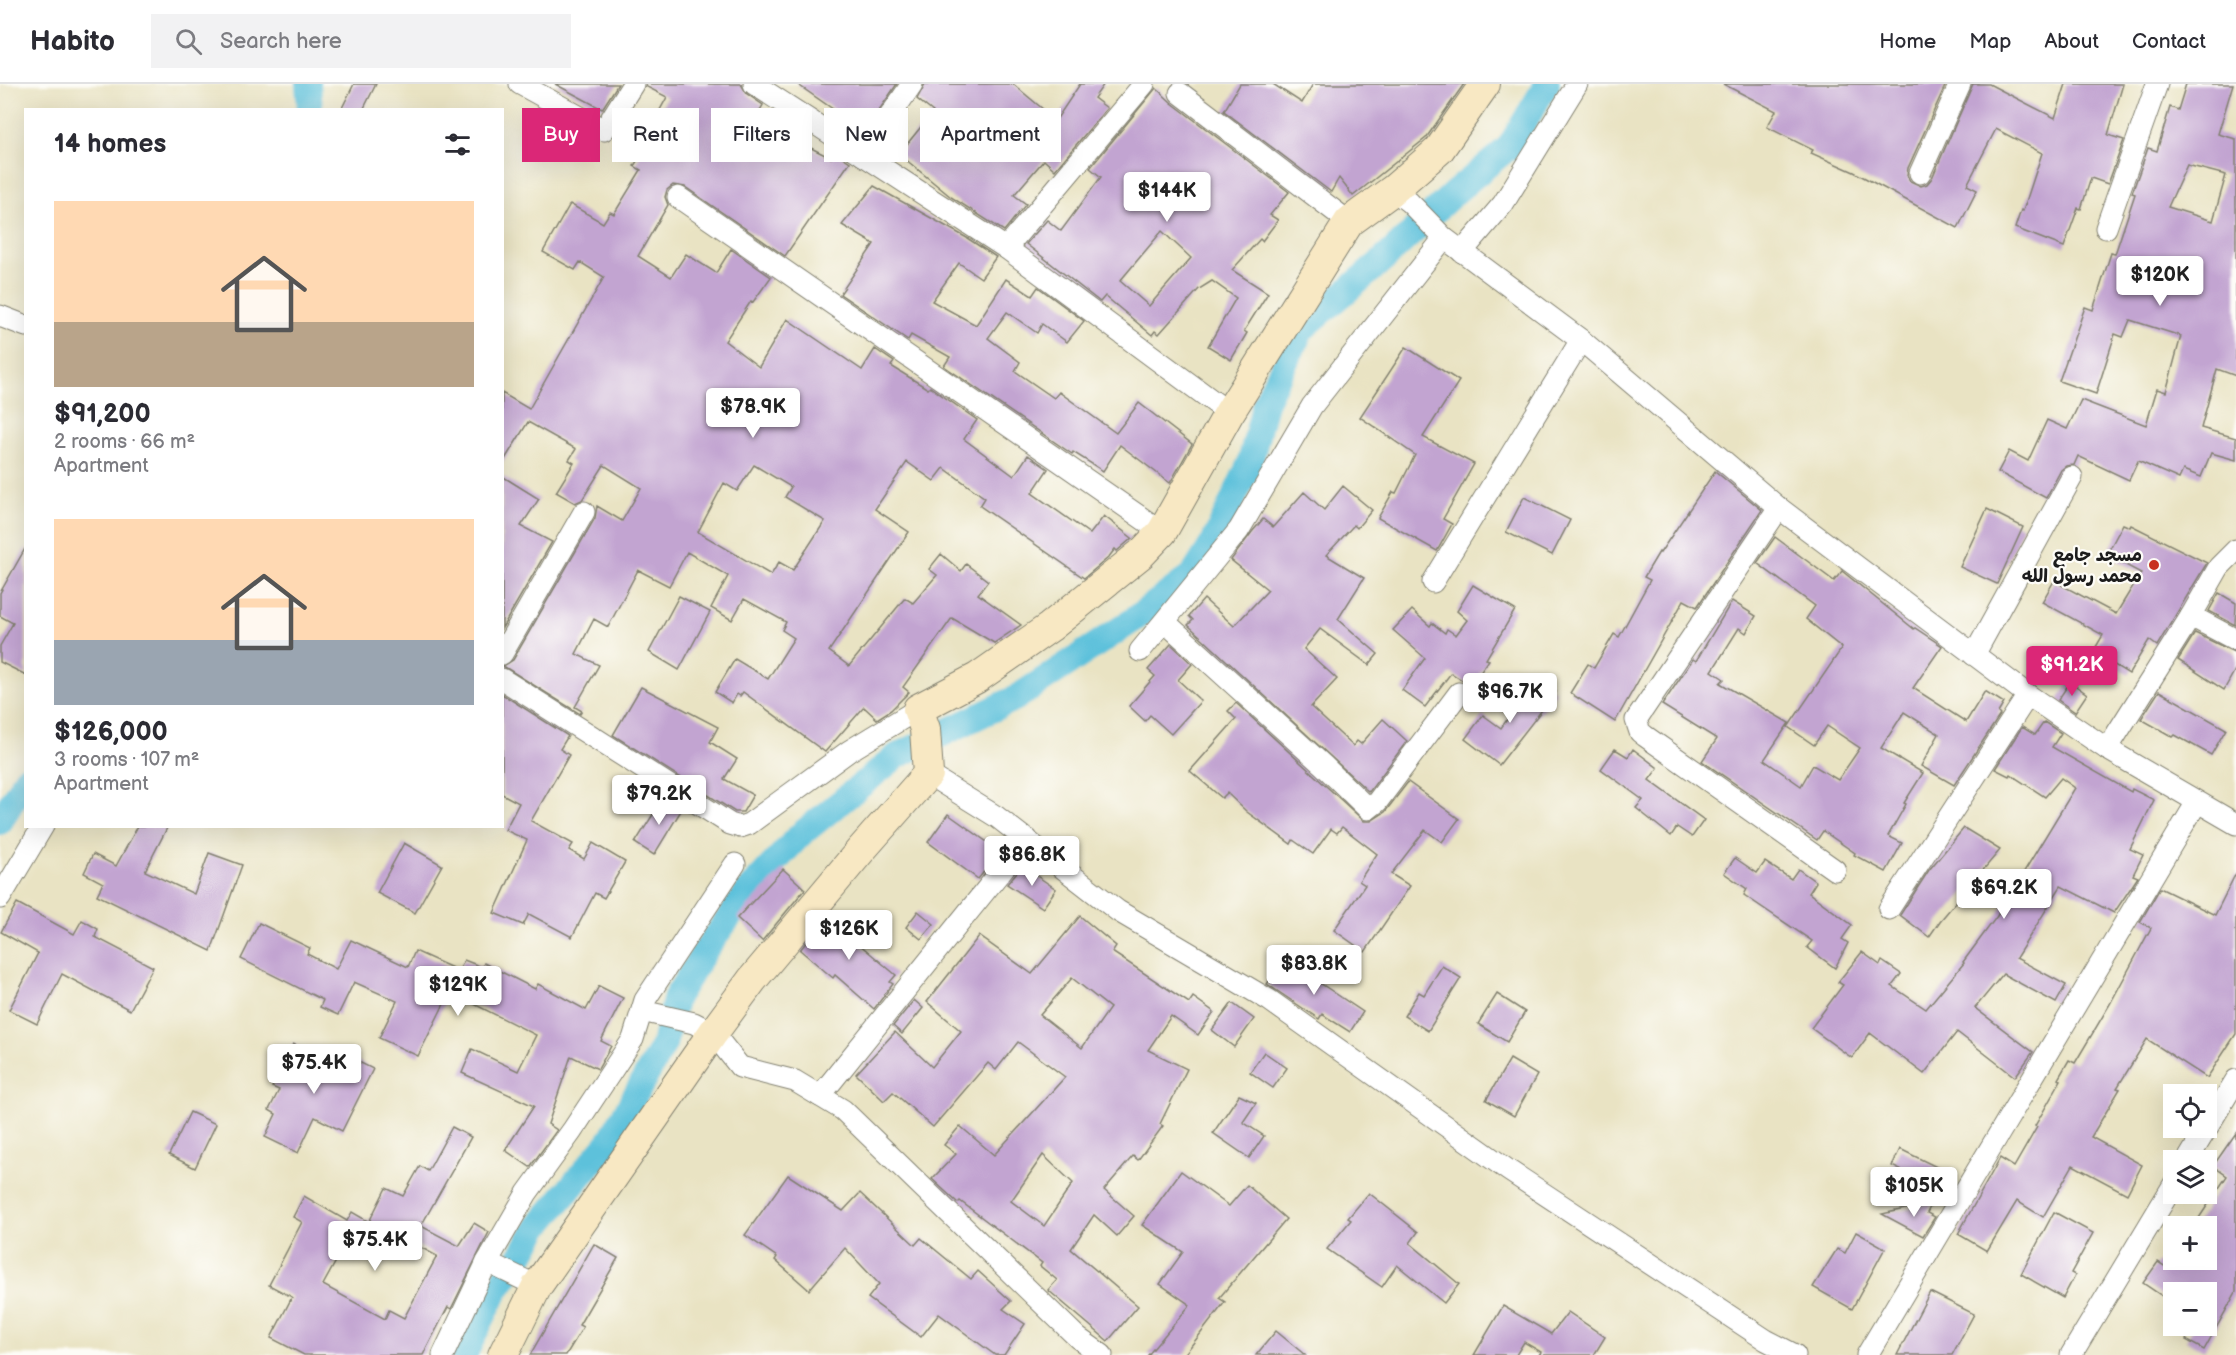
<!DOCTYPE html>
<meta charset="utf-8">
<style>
body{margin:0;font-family:"Balsamiq Sans","Playpen Sans Arabic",sans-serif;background:#f2f2f3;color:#2b2b33;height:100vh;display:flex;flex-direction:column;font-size:22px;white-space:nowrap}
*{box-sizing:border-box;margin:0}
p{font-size:20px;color:#7c7c81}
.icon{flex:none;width:33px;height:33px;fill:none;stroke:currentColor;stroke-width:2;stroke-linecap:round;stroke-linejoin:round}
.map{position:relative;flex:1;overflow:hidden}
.sheet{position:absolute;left:24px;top:24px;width:480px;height:720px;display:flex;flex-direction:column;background:#fff;border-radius:0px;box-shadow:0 6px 24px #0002}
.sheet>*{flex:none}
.guide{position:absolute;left:522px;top:24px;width:570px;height:54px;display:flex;gap:12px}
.fabs{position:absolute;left:2163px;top:1000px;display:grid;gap:12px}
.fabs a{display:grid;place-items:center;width:54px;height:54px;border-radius:0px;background:#fff;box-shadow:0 6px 24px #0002;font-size:30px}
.price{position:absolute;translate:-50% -51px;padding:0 14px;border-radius:6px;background:#fff;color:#222;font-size:20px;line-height:39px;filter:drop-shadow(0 2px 3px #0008)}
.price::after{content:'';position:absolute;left:50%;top:36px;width:18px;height:14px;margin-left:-9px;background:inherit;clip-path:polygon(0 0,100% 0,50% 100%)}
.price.active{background:#db2777;color:#fff}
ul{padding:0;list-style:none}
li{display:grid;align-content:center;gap:12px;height:318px;padding:0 30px}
li span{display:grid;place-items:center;height:186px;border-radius:0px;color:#555}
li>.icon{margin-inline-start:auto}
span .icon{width:108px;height:108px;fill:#fffc;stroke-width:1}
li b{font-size:26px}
h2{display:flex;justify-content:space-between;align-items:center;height:72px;padding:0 30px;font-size:26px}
.chip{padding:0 21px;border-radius:0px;background:#fff;box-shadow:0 6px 24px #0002;font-size:21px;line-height:54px}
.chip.active{background:#db2777;color:#fff}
header{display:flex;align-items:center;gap:36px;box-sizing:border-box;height:84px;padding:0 30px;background:#fff;border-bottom:2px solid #e1e1e2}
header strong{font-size:28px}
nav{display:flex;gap:33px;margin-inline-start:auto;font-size:21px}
.search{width:420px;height:54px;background:#f2f2f3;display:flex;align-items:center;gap:15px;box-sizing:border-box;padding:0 21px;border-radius:0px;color:#7c7c81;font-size:22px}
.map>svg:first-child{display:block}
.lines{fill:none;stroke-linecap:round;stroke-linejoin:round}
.canal{stroke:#5dc1db;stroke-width:26}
.building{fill:#c2a4d1;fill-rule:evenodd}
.street-casing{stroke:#828070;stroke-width:23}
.secondary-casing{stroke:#828070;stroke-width:32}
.street{stroke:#fff;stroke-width:21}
.secondary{stroke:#f8e8c3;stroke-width:30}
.poi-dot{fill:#c8321e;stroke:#fdfcf7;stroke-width:2}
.labels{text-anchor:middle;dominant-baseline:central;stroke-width:4.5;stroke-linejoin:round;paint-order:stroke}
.poi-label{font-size:18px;font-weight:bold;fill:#1c1c1c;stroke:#fdfcf7;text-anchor:end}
</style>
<header>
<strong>Habito</strong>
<div class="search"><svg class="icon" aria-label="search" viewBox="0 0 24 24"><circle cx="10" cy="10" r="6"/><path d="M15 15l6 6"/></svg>Search here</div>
<nav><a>Home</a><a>Map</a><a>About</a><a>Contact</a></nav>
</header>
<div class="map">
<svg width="2236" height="1271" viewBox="0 0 2236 1271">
<rect width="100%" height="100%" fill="#fdfcf7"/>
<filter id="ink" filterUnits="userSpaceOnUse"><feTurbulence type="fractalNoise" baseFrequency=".0167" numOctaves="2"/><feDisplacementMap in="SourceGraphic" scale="12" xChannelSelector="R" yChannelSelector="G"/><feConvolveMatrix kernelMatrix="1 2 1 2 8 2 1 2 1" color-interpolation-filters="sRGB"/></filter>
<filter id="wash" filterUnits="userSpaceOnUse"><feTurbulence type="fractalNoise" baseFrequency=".008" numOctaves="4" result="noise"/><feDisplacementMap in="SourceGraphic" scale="24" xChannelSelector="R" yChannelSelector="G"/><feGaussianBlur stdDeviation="1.35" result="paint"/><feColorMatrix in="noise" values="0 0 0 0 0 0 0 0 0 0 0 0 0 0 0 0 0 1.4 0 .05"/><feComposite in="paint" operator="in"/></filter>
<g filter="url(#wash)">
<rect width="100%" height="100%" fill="#e9e3c3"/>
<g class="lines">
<g class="canal">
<polyline points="308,0 310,26"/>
<polyline points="0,738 26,694"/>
<polyline points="464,1271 496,1207 521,1171 538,1142 609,1058 664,960 676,913 708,862 749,806 800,751 897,672 1016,614 1132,537 1193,491 1213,459 1250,379 1265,319 1302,245 1382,177 1453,110 1509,63 1547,0"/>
</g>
</g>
<g id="blocks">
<g class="building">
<polygon points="354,0 376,0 363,26 341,26"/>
<polygon points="555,0 618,0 602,25"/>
<path d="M646 0H741L747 10 763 21 758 30 780 41 777 47 831 74 835 68 850 78 785 172 685 103 673 101 667 106 665 113 668 121 638 172 671 193 686 170 716 189 731 165 771 193 753 218 751 217 725 257 759 283 787 235 862 286 875 265 894 278 891 282 928 305 930 303 977 336 964 355 1014 392 1028 371 1048 385 1032 409 1090 450 1104 432 1132 454 1117 467 1115 465 1108 474 1084 494 980 422 985 414 944 384 934 397 907 378 875 425 909 448 829 567 849 582 905 514 913 519 937 491 929 485 941 470 961 487 966 480 988 497 978 510 1021 541 994 559 952 534 903 603 909 608 891 626 877 635 864 623 825 668 743 608 740 612 737 610 732 619 715 608 735 575 768 595 794 554 782 546 786 538 744 515 732 536 711 524 728 492 687 468 669 502 638 486 608 543 594 535 576 570 599 581 575 623 582 627 580 630 503 582 513 576 595 434 597 422 622 437 641 404 604 381 582 416 575 419 556 408 574 379 569 376 576 365 528 338 502 380V309L529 325 604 193 580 178 575 186 543 168 570 120 603 139 610 128 614 130 641 86 634 82 640 72 636 70 667 13 645 2ZM754 381 791 403 785 413 825 437 793 486 779 478 771 491 698 448 724 399 737 407Z"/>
<polygon points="797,0 897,0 860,54 846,45 850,37"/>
<polygon points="925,0 1013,0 1056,36 1080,0 1104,0 1094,14 1107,24 1055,86 1044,76 1014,111 1026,120 1004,147 951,113 899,70 933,28 917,15"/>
<polygon points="1240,0 1273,0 1302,19 1313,0 1464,0 1426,54 1353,112 1339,94 1331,108 1224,27"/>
<polygon points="1723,0 1946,0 1908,84 1907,91 1910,97 1921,102 1927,100 1932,94 1973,0 1989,0 2055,34 2066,0 2123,0 2108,51 2124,56 2108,100 2091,94 2081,125 2078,124 2064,163 2015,144 2021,126 2023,127 2042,69 1996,45 1967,101 1977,106 1958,144 1854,88 1811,69 1813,66 1767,43 1776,27"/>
<path d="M2186 0H2233L2218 50 2236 55V292L2217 285 2201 344 2236 354V376L2211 369 2201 393 2183 386 2179 395 2138 377 2129 396 2078 372 2074 381 2066 382 2061 386 2046 414 1998 388 2009 367 2028 377 2047 336 2067 345 2081 316 2146 341 2157 305 2166 308 2181 252 2130 236 2123 253 2115 250 2096 310 2059 297 2085 223 2093 226 2111 169 2115 170 2135 110 2132 109 2148 64 2157 67 2170 23 2178 26ZM2187 81 2226 91 2213 137 2168 123Z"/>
<path d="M1156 4 1172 19 1289 108 1270 131 1278 136 1262 157 1260 155 1232 186 1268 209 1244 247 1247 249 1231 276 1208 262 1236 214 1212 197 1199 205 1159 250 1155 247 1152 251 1105 212 1100 218 1026 160 1047 136 1061 147 1101 93 1090 84ZM1162 147 1191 174 1149 222 1120 197Z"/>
<polygon points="874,102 967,154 996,173 981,194 959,179 932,217 976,241 1006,195 1032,212 1038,203 1084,237 1067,258 1042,240 1037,249 1007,228 988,254 1020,278 1015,287 1054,314 1059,308 1116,349 1139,319 1192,360 1170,399 1120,361 1103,387 1073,368 1072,370 944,282 950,273 911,251 908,256 840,210 874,160 842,141"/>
<polygon points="1406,263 1459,297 1423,353 1474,380 1443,435 1452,440 1437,467 1378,434 1393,408 1396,409 1415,371 1360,333"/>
<polygon points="1715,387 1762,426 1697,523 1684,516 1615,638 1570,609 1588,580 1594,584 1614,550 1619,553 1650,496 1644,493 1659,468 1660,469"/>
<polygon points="502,392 539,415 521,442 552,458 502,544"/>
<polygon points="1343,402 1372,426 1357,444 1354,441 1326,471 1364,494 1338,535 1378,570 1369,581 1320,545 1304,565 1337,595 1311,623 1353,662 1357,657 1361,660 1383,635 1407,657 1369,708 1188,541 1193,536 1189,532 1204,515 1234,542 1268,506 1231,476 1252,448 1263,435 1273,443 1304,408 1324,426"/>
<polygon points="1524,413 1570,436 1552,471 1506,448"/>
<polygon points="1987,425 2023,443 1997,500 1960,483"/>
<polygon points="2123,440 2130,443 2131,441 2207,479 2157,562 2149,556 2129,590 2093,568 2103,551 2042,518 2054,497 2116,530 2141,489 2114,475 2115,472 2108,468"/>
<polygon points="1775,453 1834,497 1842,487 1914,545 1915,544 1942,562 1913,604 1966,638 1985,607 2004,619 1998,629 2000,631 1954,701 1921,682 1939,650 1904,628 1881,664 1923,689 1904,719 1906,720 1888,752 1902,759 1886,788 1854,771 1855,769 1823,747 1817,756 1702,677 1717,655 1662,621 1693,575 1696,577 1732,517 1756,532 1746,549 1739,544 1712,587 1724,595 1720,599 1789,639 1764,676 1801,702 1813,681 1838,696 1860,664 1827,642 1814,661 1788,643 1842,564 1806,535 1815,522 1757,479"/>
<polygon points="26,463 26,591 0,578 0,562 13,539 0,532 0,509"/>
<polygon points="1473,501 1515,526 1486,575 1489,576 1471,602 1451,589 1425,623 1402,606 1425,574 1393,546 1412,526 1430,542 1432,539 1445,549 1447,545 1456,551 1467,536 1457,527"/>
<polygon points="2219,509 2236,519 2235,541 2209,527"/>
<polygon points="679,512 710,528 679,586 649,568"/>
<polygon points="2195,549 2236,569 2236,584 2224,606 2178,576"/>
<polygon points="1171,560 1192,580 1178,596 1201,617 1171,650 1150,631 1145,637 1129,622 1155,592 1148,586"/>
<polygon points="1537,594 1556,608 1499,681 1465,655 1483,631 1501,644"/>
<polygon points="2070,598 2087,610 2075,628 2058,616"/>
<polygon points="641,603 718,643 710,658 737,675 724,695 753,711 743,728 735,728 613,651"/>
<polygon points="2159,607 2226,645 2211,671 2175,651 2173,653 2141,635"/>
<polygon points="502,610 568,652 560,665 569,671 531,737 573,760 569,766 584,775 593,759 625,778 604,814 595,809 572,853 529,830 523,841 494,829 527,756 505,746 519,719 502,710"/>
<polygon points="1236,619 1364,737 1371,737 1385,728 1408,698 1459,735 1442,758 1425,746 1391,790 1410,802 1365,868 1334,846 1365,801 1359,797 1377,770 1342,743 1337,749 1331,745 1313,770 1293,756 1291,760 1247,728 1227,709 1222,714 1190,687 1236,635 1228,627"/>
<polygon points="2044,638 2061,649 2052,663 2131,708 2132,705 2154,716 2130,765 2143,771 2133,791 2138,793 2114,829 2061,802 2016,874 2066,901 2056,919 2003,890 1975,924 2033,968 2015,993 1957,948 1924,990 1870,949 1852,974 1811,944 1843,901 1838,898 1862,868 1880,881 1882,877 1901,890 1892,902 1926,925 1964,879 1963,878 1997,832 2075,704 2061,694 2045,713 2010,690 2009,692 1995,685 2022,643 2035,651"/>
<polygon points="1615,665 1628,673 1633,665 1658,684 1649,696 1704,736 1692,753 1677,743 1671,752 1636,724 1643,716 1601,685"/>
<polygon points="664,713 682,725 654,771 635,759"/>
<polygon points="948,730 990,760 995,755 1005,762 978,795 928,758"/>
<polygon points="138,742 168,742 145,787 194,810 209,769 242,781 211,867 97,811 103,799 84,789 93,770 116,782"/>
<polygon points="1964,744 2000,766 1940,837 1929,853 1900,831 1929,786"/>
<polygon points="404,759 442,781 415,829 377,809"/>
<polygon points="1735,774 1757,789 1765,778 1791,795 1798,785 1816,798 1809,809 1852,841 1842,855 1848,859 1835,884 1807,863 1812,857 1744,811 1747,805 1724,789"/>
<polygon points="1022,782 1056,805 1043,824 1007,800"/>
<polygon points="783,785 805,805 762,857 737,834"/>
<polygon points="2236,789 2236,950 2207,994 2147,955 2117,1004 2120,1005 2091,1053 2142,1081 2127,1110 2073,1081 2043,1133 2017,1117 1987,1167 1958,1150 2000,1074 2014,1083 2037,1043 2035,1042 2061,996 2058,995 2069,976 2075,979 2110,920 2151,844 2140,838 2160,804 2215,831"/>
<polygon points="17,819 74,850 82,836 98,845 95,853 153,883 130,926 62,890 37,940 9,926 38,869 1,848"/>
<polygon points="918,827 934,840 921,855 906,843"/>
<polygon points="831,828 844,839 840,844 896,891 890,898 893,900 874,925 835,891 833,894 800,866"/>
<path d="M1080 832 1116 862 1112 868 1189 919 1193 913 1214 928 1198 951 1171 932 1148 966 1187 985 1160 1040 1163 1042 1138 1076 1133 1072 1104 1106 1134 1132 1117 1152 1094 1131 1071 1165 1138 1222 1108 1257 1048 1206 1057 1196 1040 1182 1042 1179 960 1117 958 1119 932 1095 956 1070 944 1061 960 1042 994 1071 1065 993 1018 958 996 986 988 979 933 1043 893 1008 884 1017 856 990 895 948 932 983 961 947 927 918 979 852 1032 890ZM1072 894 1110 924 1082 964 1040 931ZM1043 1071 1073 1099 1044 1142 1011 1117Z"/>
<polygon points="259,839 310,864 307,870 336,885 351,856 408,883 415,867 459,887 464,876 482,883 484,879 535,905 538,900 586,926 599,902 623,914 601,957 611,962 598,985 571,972 548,1040 557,1046 530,1083 505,1066 534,1022 462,989 472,965 518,987 536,951 464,915 462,920 447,914 418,972 379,954 397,917 354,898 338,931 320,923 323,916 241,875"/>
<polygon points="1284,875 1363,928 1350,948 1322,930 1319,935 1267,900"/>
<polygon points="1442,882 1461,894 1428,947 1404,932 1419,908 1424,911"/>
<polygon points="1497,910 1525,928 1507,958 1478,940"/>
<polygon points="914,916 923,924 902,950 893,942"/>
<polygon points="1232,919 1254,935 1234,963 1212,946"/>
<polygon points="293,960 342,983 347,972 373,985 342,1047 315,1033 298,1069 265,1053 276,1030 269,1026 279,1006 272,1003"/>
<polygon points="1264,968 1287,984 1273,1004 1250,988"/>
<polygon points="1510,975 1537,991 1514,1032 1486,1016"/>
<polygon points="1239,1011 1256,1019 1243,1038 1264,1052 1249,1074 1213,1049"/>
<polygon points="190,1028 216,1040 195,1084 169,1071"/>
<path d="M452 1043 471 1053 421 1142 459 1162 474 1139 489 1148 451 1225 448 1223 423 1271H304L271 1254 292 1213 269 1201 302 1138 293 1133 304 1112 347 1137 352 1128 369 1138 386 1104 403 1112 420 1082 428 1087ZM386 1149 394 1153 396 1150 437 1172 404 1234 389 1226 385 1235 323 1201 347 1157 375 1172Z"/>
<polygon points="2236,1049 2236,1208 2204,1266 2186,1256 2194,1242 2206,1242 2206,1209 2174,1209 2174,1220 2143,1199 2158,1178 2166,1183 2174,1172 2174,1176 2206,1176 2206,1143 2193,1143 2227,1092 2213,1082"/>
<polygon points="1900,1065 1947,1088 1939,1105 1892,1082"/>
<polygon points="1181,1087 1229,1122 1247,1101 1286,1135 1219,1214 1225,1218 1184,1271 1148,1271 1190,1221 1160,1200 1183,1168 1142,1141"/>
<polygon points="788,1091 843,1127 860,1109 915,1161 921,1154 971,1195 978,1187 1011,1217 1003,1225 1025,1240 1004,1271 995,1271 939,1230 921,1253 868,1214 879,1200 845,1164 809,1206 775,1176 777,1173 745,1151"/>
<polygon points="1369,1109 1418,1148 1410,1159 1459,1200 1444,1219 1397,1181 1382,1203 1327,1165 1351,1136 1348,1134"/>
<polygon points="1932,1119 1927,1129 1935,1133 1923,1152 1882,1130"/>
<polygon points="2054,1128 2093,1149 2071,1189 2075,1191 2063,1214 2021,1190"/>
<polygon points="1856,1148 1885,1164 1852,1225 1813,1203 1837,1165 1845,1169"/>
<polygon points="594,1160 618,1174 579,1241 583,1243 566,1271 530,1271"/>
<polygon points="1930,1208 1974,1230 1952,1271 1897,1271"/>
<polygon points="1503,1222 1551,1250 1568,1228 1605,1253 1594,1271 1539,1271 1541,1268 1524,1258 1516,1271 1474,1271"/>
<polygon points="1276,1247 1305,1271 1256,1271"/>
</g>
</g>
</g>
<g filter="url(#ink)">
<use href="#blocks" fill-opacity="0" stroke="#828070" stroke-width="1.5"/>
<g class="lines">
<defs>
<g id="street">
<polyline points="520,0 604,46 633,0"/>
<polyline points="754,0 1006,164 1229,329"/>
<polyline points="1180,9 1349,138"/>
<polyline points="863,71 912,0"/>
<polyline points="1920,89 1960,0"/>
<polyline points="1393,106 1409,118 1444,154 1581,256 1779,424 2028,611 2107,665 2236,740"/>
<polyline points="678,113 1162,448"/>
<polyline points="2106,144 2157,0"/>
<polyline points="1006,164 1144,0"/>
<polyline points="1462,168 1503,120 1577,0"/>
<polyline points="0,232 26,242"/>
<polyline points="1779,424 1636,636 1640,648 1645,652 1835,786"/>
<polyline points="1433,498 1581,256"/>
<polyline points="2191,532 2219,483 2236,466"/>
<polyline points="1165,538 1324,682 1368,725 1377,718 1459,609"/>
<polyline points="1140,567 1239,446 1312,322 1444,154"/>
<polyline points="502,570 584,428"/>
<polyline points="1974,571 2072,393"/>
<polyline points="502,595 730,740 740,743 749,740 849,667 918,625"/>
<polyline points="2107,665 2191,532 2236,556"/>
<polyline points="928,690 997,733 1118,827 1269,916 1508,1086 1766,1256 1795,1271"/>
<polyline points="0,814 43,742"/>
<polyline points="1889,825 2028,611"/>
<polyline points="642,927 694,939 713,949 740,983 795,997 843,1026 1078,1254 1102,1271"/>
<polyline points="820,1012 1027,755"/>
<polyline points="2187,1077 2236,996"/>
<polyline points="487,1178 537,1202"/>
<polyline points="443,1271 487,1178 527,1109 572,1047 633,955 645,916 735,780"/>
<polyline points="1867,1271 2197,718"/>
<polyline points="2071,1271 2174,1100"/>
</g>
<polyline id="secondary" points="503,1271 537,1202 713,949 752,896 861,766 928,690 925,645 918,625 977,594 1050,543 1142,469 1162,448 1229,329 1349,138 1393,106 1439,66 1485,0"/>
</defs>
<use href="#street" class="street-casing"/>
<use href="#secondary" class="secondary-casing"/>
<use href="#street" class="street"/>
<use href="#secondary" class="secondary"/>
</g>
</g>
<circle class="poi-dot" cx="2154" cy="481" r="6"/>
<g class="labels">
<g class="poi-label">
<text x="2142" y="471">مسجد جامع<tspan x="2142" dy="21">محمد رسول الله</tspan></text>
</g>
</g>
</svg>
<div class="fabs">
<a><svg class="icon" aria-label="locate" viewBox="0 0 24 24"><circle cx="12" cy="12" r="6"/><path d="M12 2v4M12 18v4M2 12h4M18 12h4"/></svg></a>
<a><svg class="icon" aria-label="layers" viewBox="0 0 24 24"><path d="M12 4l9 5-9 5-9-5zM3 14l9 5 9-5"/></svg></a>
<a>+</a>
<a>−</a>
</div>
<b class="price" style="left:1167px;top:139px">$144K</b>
<b class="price" style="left:2160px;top:223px">$120K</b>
<b class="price" style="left:753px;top:355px">$78.9K</b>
<b class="price active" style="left:2072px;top:613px">$91.2K</b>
<b class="price" style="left:1510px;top:640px">$96.7K</b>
<b class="price" style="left:659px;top:742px">$79.2K</b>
<b class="price" style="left:1032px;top:803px">$86.8K</b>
<b class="price" style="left:2004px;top:836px">$69.2K</b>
<b class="price" style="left:849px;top:877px">$126K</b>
<b class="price" style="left:1314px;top:912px">$83.8K</b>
<b class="price" style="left:458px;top:933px">$129K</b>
<b class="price" style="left:314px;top:1011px">$75.4K</b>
<b class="price" style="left:1914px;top:1134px">$105K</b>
<b class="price" style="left:375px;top:1188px">$75.4K</b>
<div class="guide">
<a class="chip active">Buy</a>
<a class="chip">Rent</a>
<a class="chip">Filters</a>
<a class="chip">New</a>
<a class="chip">Apartment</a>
</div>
<section class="sheet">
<h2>14 homes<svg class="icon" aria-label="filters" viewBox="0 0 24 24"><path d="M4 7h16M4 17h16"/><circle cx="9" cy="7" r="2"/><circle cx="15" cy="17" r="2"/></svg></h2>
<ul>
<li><span style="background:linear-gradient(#ffd9b3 65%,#b9a48a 0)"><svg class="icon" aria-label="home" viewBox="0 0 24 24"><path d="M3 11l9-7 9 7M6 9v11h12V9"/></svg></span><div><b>$91,200</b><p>2 rooms · 66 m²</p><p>Apartment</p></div></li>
<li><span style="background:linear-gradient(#ffd9b3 65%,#9aa5b1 0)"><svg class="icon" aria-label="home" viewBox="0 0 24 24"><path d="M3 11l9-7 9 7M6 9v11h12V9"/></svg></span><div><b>$126,000</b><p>3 rooms · 107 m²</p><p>Apartment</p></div></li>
</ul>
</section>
</div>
